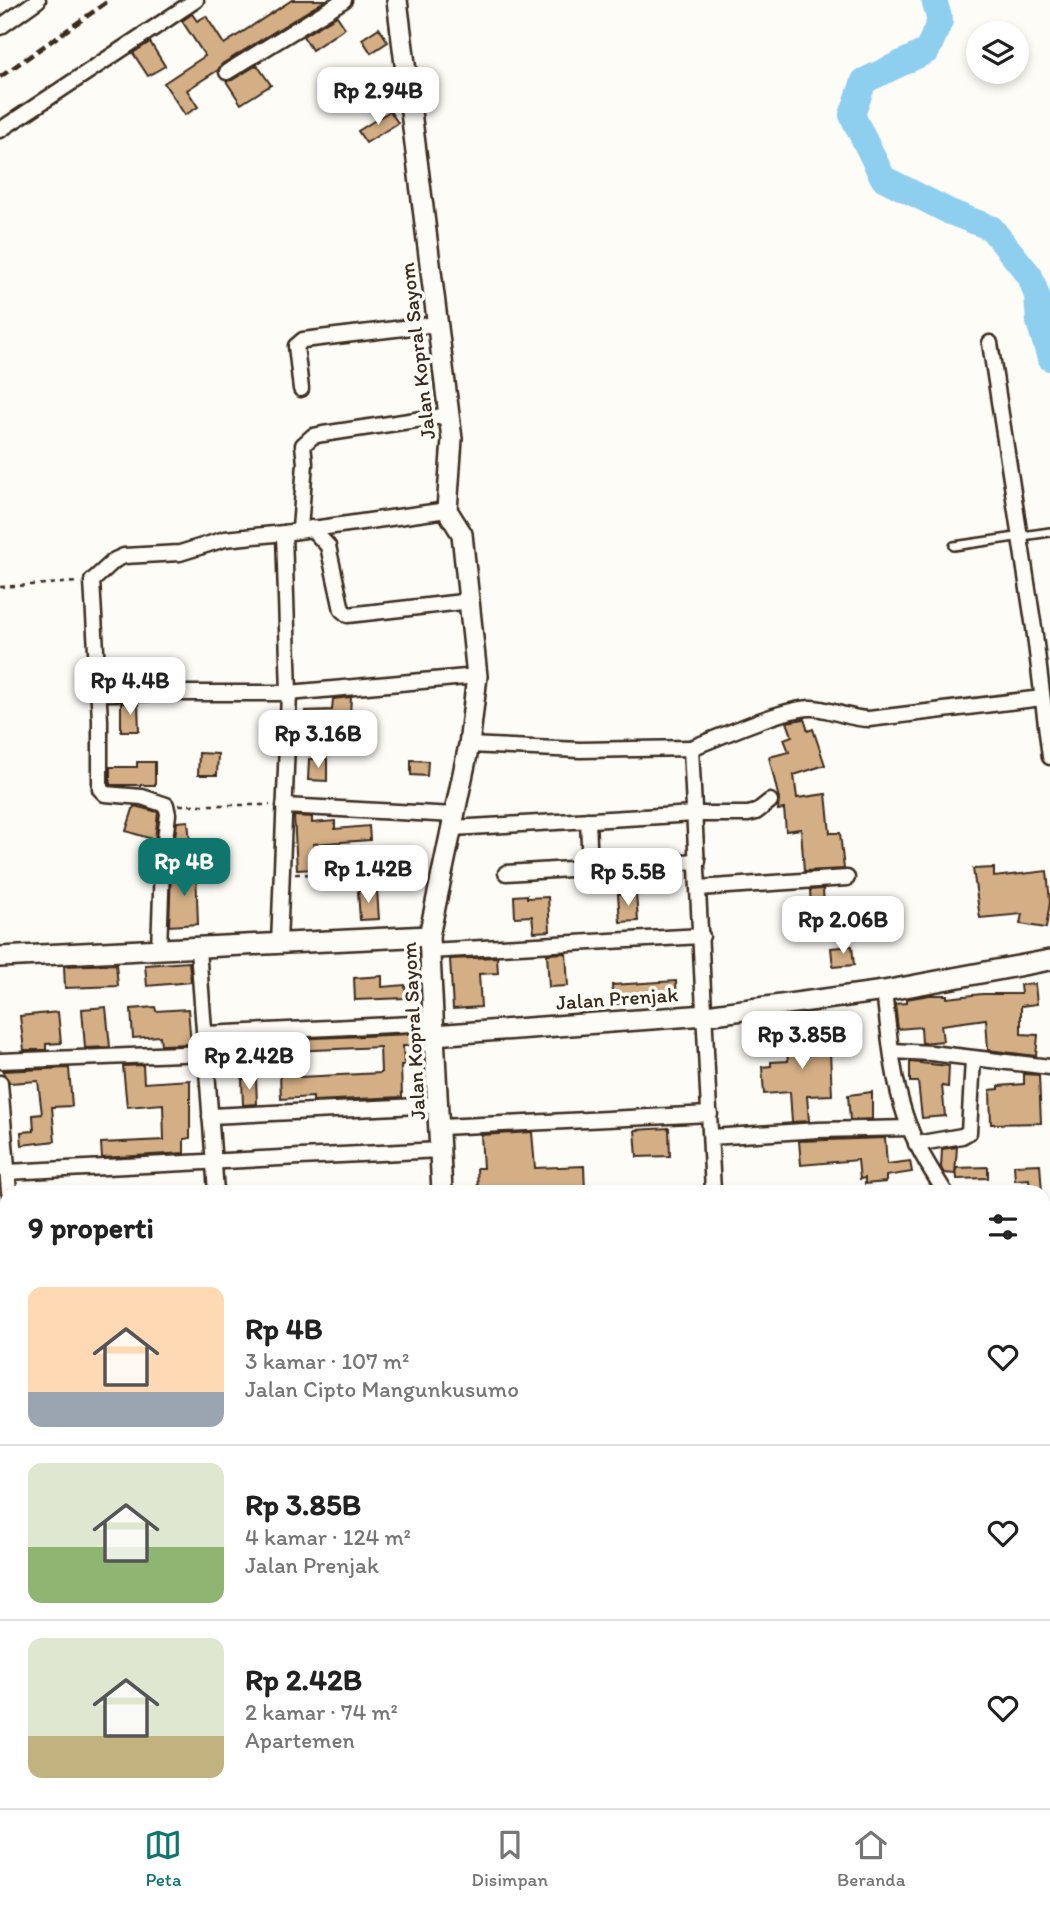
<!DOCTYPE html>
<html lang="id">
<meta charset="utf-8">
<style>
body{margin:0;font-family:Itim,sans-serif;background:#f2f2f2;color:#222;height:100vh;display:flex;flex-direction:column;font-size:26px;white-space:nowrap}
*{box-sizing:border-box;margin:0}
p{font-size:23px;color:#767676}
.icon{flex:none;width:38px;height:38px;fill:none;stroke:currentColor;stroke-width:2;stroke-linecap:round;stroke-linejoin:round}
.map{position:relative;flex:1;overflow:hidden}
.panel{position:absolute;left:0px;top:1185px;width:1050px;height:625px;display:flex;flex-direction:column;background:#fff;border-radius:21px 21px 0 0;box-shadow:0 4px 10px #0003}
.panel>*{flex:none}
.fabs{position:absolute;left:966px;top:21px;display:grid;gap:14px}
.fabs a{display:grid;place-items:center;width:63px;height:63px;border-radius:50%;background:#fff;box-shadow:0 4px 10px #0003;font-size:35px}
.price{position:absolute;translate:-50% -60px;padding:0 16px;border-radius:14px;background:#fff;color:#222;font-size:23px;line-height:46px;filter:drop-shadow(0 2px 4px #0008)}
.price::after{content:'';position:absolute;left:50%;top:42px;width:21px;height:16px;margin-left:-10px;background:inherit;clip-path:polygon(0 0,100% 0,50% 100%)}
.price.selected{background:#0f766e;color:#fff}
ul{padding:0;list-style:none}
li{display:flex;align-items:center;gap:21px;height:175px;padding:0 28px}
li+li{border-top:2px solid #e0e0e0}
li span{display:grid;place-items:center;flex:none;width:196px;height:140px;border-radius:14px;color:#555}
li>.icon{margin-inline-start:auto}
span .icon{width:84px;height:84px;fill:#fffc;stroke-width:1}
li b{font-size:30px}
h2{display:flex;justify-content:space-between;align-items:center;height:84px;padding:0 28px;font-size:30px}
.dock{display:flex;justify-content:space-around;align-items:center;height:98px;border-top:2px solid #e0e0e0;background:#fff;font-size:19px;color:#767676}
.dock a{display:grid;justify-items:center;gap:4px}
.dock .selected{color:#0f766e}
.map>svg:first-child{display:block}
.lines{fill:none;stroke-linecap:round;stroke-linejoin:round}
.river{stroke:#8eceef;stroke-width:26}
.building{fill:#d4af86;stroke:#3b2a1e;stroke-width:2}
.lane-casing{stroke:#3b2a1e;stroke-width:12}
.street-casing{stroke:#3b2a1e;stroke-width:19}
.secondary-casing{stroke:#3b2a1e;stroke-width:24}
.path{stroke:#3b2a1e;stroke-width:2.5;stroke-dasharray:5 5;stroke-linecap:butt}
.lane{stroke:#fdfcf7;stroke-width:7}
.street{stroke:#fdfcf7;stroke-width:14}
.secondary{stroke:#fdfcf7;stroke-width:19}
.rail{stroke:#3b2a1e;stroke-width:4.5;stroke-dasharray:10 5;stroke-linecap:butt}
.labels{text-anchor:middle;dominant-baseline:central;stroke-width:7;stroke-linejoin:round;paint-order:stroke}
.street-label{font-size:21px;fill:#3b2a1e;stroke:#fdfcf7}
</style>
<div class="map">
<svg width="1050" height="1808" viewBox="0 0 1050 1808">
<rect width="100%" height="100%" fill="#fdfcf7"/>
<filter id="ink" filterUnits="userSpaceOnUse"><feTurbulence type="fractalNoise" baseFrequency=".0143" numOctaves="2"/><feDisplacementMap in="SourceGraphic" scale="14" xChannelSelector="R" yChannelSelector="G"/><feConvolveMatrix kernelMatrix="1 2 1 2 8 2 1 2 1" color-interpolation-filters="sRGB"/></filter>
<g filter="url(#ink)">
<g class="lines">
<polyline class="river" points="934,0 940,21 927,51 864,81 852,115 883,178 950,212 991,228 1030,276 1037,296 1039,322 1050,358"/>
</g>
<g class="building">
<polygon points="292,0 326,0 222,64 218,70 187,90 198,107 185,115 164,83 205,56 182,21 192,14 197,21 206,16 224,44"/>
<polygon points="337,16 345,28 312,50 303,36"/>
<polygon points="379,28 388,42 371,53 362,39"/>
<polygon points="150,42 165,66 148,76 133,53"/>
<polygon points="257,65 271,85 241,104 226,81 232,80"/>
<polygon points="390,111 398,123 366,143 358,131"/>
<polygon points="351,697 349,735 331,733 306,734 305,711 332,710 333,699"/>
<polygon points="121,703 138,703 139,731 121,731"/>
<polygon points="804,719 808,731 813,729 825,765 794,775 797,798 826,794 830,833 840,833 844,869 804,871 801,829 786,831 784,809 778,810 779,799 769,757 789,752 784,739 792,736 787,722"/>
<polygon points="199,753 218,754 217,775 198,775"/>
<polygon points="309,759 327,759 327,781 308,780"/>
<polygon points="411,760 428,761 427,776 411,775"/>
<polygon points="137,762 155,762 155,785 110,785 110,767 137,767"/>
<polygon points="134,806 158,812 155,840 126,831"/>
<polygon points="294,816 312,817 312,823 335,821 335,829 369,826 370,840 313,844 315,869 297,870"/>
<polygon points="188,821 190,842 174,843 177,822"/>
<polygon points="994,868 994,877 1047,871 1050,902 1046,928 1020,924 1022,914 980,918 973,869"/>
<polygon points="196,869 198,924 169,926 171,871"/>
<polygon points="823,889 825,922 812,923 810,890"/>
<polygon points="377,890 379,919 360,920 358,891"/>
<polygon points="636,893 638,921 620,922 618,894"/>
<polygon points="527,895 527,898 548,897 550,931 534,932 532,916 515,917 514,896"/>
<polygon points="852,946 854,965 833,967 831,948"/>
<polygon points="566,953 568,986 549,987 547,954"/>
<polygon points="497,957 498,973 479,974 481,1007 453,1009 450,959"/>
<polygon points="189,962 191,982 147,986 145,965"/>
<polygon points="116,964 118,986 65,988 64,966"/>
<polygon points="382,976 382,987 405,985 406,998 355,1000 354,978"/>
<polygon points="676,981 677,1001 613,1004 612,985"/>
<polygon points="1035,984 1037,1004 1021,1006 1021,1034 1038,1035 1036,1056 988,1050 986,1019 941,1025 943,1041 922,1043 921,1027 898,1029 895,1004 906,1003 906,999 930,995 947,995 947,998 982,994 1021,994 1020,985"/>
<polygon points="106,1007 110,1047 85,1048 82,1009"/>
<polygon points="155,1007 156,1011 188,1009 191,1044 161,1045 160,1036 133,1038 131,1009"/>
<polygon points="58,1012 61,1043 46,1044 46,1050 24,1050 20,1016"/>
<polygon points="799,1025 817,1025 817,1033 829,1032 832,1095 807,1096 809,1121 792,1122 790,1092 764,1094 762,1067 771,1066 771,1062 788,1061 786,1035 799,1034"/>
<polygon points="411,1034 411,1046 403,1046 404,1065 401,1065 402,1097 313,1101 313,1097 281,1099 280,1074 257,1075 257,1055 299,1053 300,1077 381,1073 380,1047 293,1051 293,1039"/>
<polygon points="910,1062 949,1066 948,1087 942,1086 945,1116 922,1118 918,1082 910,1082"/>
<polygon points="143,1065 144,1083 190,1080 190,1138 184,1139 184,1153 102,1158 101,1143 164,1140 163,1104 127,1107 123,1066"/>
<polygon points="69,1068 72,1106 52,1107 55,1141 22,1145 21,1132 34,1131 33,1115 42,1114 38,1081 10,1083 2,1071"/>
<polygon points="1024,1074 1039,1075 1041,1123 991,1124 990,1090 999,1089 999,1086 1024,1084"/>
<polygon points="256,1078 257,1104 243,1105 242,1079"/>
<polygon points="872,1092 872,1119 850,1120 848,1095"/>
<polygon points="669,1128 670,1156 637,1157 635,1130"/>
<polygon points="532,1132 535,1168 584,1166 585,1192 478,1192 477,1168 483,1168 481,1135"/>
<polygon points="885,1138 887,1164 910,1161 912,1172 886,1176 886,1182 865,1184 865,1178 860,1179 858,1160 801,1165 799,1141"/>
<polygon points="957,1147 955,1174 944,1173 941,1168 942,1149"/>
<polygon points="1040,1164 1042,1192 1030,1192 1029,1179 1015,1180 1014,1165"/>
<polygon points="988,1167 988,1178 957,1179 956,1168"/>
</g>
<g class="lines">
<defs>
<g id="lane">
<polyline points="954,546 1050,532"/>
<polyline points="0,1459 7,1458"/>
</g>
<g id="street">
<polyline points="0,27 38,0"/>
<polyline points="227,72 344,0"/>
<polyline points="0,130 196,0"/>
<polyline points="990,343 1034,628 1050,757"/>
<polyline points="301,389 296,346 303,340 437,324"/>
<polyline points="311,528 328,546 342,610 348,615 471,601"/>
<polyline points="300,529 305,463 303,445 313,436 323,434 449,415"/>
<polyline points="99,693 289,693 477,676"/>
<polyline points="469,745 580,750 691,748 713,1192"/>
<path d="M691 748C723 736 778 710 810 708 827 707 847 719 869 719L1042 698"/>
<polyline points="284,806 455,815"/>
<polyline points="588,820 590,868"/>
<polyline points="453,828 695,814 748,814 756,812 770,801"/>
<polyline points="506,873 698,861"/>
<polyline points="699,888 847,878"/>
<polyline points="279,944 289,693 284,533"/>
<polyline points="159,949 162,866 168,814 166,805 142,797 105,794 100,789 100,720 92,581 115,560 124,556 180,553 225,539 284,533 447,510"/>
<polyline points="198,949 216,1192"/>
<polyline points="429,951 702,936"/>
<path d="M884 991C889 1032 892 1076 905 1115 914 1143 929 1167 945 1192"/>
<polyline points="206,1034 433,1023"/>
<polyline points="892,1051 931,1053 1050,1067"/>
<polyline points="0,1061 207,1053"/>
<polyline points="0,1083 9,1192"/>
<polyline points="210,1116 439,1105"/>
<polyline points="441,1127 710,1114"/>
<polyline points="711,1137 818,1130 910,1128"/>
<polyline points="916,1144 962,1136 969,1132 973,1059"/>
<polyline points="7,1172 440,1150"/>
<polyline points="1043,1309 1050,1309"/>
<polyline points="1043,1345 1050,1356"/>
<polyline points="1043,1455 1050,1454"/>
<polyline points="1043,1530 1050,1530"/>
<polyline points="1043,1592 1050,1592"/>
<polyline points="1043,1655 1050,1655"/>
<polyline points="1043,1751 1050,1750"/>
<polyline points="269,1802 269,1808"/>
<polyline points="647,1802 648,1808"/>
<polyline points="788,1802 789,1808"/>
<polyline points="991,1802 992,1808"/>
<polyline points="0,1807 50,1802"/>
<polyline points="63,1807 193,1802"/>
</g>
<g id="secondary">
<polyline points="397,0 452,439 447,510 462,534 477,676 469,745 429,936 442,1192"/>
<polyline points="0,957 429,936"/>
<polyline points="434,1035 706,1015 884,991 1050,960"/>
<polyline points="471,1802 471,1808"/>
</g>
</defs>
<use href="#lane" class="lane-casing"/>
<use href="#street" class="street-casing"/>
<use href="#secondary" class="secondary-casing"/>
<g class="path">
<polyline points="0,587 78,582"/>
<polyline points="179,805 270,805"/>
<polyline points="295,874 424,876"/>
</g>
<use href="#lane" class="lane"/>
<use href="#street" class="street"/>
<use href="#secondary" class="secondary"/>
<polyline class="rail" points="0,77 110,0"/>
</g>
</g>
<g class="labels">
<g class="street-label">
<text transform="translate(417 351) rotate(-97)">Jalan Kopral Sayom</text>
<text transform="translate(617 998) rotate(-4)">Jalan Prenjak</text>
<text transform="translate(413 1031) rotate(-93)">Jalan Kopral Sayom</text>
</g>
</g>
</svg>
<div class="fabs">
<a><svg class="icon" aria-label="layers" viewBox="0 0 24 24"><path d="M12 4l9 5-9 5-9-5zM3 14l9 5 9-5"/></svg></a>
</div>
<b class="price" style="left:378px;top:127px">Rp 2.94B</b>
<b class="price" style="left:130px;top:717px">Rp 4.4B</b>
<b class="price" style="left:318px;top:770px">Rp 3.16B</b>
<b class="price selected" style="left:184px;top:898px">Rp 4B</b>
<b class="price" style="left:368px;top:905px">Rp 1.42B</b>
<b class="price" style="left:628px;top:908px">Rp 5.5B</b>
<b class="price" style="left:843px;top:956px">Rp 2.06B</b>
<b class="price" style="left:802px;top:1071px">Rp 3.85B</b>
<b class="price" style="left:249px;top:1092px">Rp 2.42B</b>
<section class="panel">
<h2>9 properti<svg class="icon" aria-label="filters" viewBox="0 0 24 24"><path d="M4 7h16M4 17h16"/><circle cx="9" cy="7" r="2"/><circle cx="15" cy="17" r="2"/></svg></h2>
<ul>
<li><span style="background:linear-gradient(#ffd9b3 75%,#9aa5b1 0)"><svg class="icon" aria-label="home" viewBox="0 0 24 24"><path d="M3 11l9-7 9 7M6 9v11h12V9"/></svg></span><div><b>Rp 4B</b><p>3 kamar · 107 m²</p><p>Jalan Cipto Mangunkusumo</p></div><svg class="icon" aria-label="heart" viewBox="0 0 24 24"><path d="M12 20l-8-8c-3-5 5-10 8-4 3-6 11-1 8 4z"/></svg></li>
<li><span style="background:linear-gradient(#dfe7d0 60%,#8fb573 0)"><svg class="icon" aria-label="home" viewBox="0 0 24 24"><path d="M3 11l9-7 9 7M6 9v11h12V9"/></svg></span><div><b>Rp 3.85B</b><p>4 kamar · 124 m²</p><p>Jalan Prenjak</p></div><svg class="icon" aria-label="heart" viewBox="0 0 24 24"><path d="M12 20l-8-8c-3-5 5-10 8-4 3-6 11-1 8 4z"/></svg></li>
<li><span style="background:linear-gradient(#dfe7d0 70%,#c2b280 0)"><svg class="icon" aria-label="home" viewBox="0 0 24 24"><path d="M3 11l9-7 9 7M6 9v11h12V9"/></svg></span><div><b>Rp 2.42B</b><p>2 kamar · 74 m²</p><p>Apartemen</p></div><svg class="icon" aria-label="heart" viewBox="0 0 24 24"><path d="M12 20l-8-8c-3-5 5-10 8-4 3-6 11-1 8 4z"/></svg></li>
</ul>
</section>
</div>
<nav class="dock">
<a class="selected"><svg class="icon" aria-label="map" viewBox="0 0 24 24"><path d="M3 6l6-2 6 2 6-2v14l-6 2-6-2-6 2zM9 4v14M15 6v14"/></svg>Peta</a>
<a><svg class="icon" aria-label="saved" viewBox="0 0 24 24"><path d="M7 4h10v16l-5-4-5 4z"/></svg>Disimpan</a>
<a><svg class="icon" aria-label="home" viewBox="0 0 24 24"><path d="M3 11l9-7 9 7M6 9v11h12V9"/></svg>Beranda</a>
</nav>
